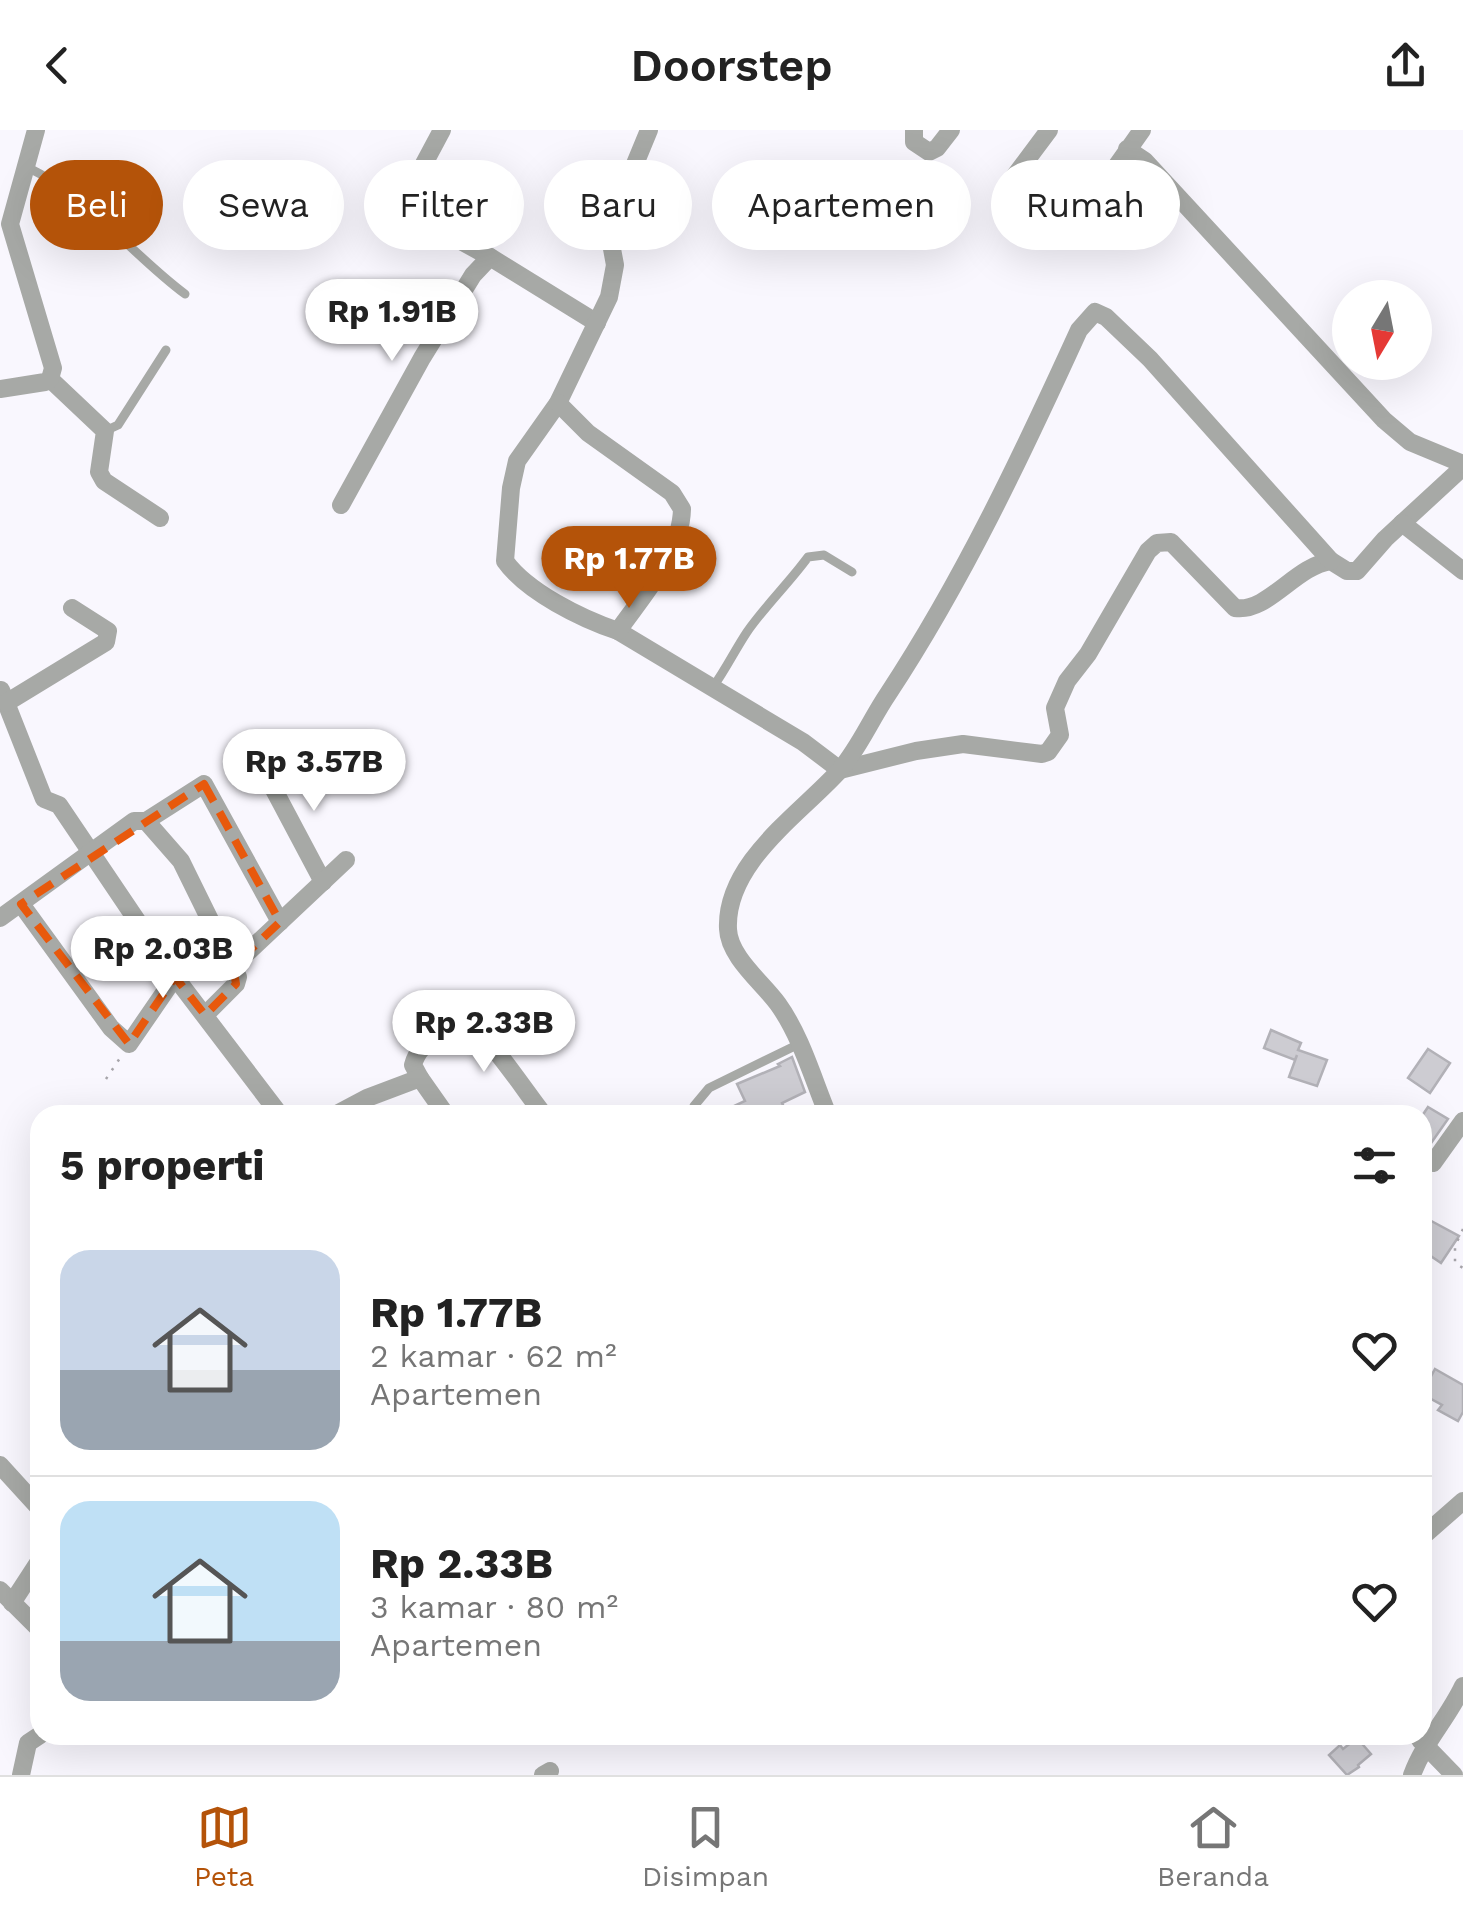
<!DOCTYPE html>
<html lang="id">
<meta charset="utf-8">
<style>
body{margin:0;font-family:"Work Sans",sans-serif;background:#f6f6f6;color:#222;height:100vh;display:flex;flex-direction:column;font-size:38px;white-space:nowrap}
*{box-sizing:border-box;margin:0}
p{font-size:32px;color:#767676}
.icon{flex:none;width:55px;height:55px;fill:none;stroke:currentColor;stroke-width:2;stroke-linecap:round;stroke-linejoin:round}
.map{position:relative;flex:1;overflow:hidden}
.panel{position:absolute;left:30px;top:975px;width:1402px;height:640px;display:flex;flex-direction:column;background:#fff;border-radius:30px;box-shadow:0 10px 40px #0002}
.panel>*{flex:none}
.banner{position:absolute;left:30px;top:30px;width:1405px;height:90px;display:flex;gap:20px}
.needle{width:65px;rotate:190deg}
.fabs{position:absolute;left:1332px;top:150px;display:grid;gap:20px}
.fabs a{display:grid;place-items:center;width:100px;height:100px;border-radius:50%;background:#fff;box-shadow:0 10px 40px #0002;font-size:50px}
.price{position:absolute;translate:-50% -85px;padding:0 22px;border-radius:35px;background:#fff;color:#222;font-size:32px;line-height:65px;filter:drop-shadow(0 2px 5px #0008)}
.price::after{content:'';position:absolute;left:50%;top:60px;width:30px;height:22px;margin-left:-15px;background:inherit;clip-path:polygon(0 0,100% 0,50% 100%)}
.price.active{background:#b45309;color:#fff}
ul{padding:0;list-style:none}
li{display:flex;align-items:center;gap:30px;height:250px;padding:0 30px}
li+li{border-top:2px solid #e0e0e0}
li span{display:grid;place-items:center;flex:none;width:280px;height:200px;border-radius:30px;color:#555}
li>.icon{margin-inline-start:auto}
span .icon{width:120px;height:120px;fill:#fffc;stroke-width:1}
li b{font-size:42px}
h2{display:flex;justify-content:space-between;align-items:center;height:120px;padding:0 30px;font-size:42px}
.pill{padding:0 35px;border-radius:45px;background:#fff;box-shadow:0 10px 40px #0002;font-size:35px;line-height:90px}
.pill.active{background:#b45309;color:#fff}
header{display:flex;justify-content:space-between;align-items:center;height:130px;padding:0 30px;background:#fff;font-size:45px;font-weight:600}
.menu{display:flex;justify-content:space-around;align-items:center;height:140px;border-top:2px solid #e0e0e0;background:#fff;font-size:28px;color:#767676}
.menu a{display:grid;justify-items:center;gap:5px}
.menu .active{color:#b45309}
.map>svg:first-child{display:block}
.building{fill:#cdccd2;stroke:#b2b1b7;stroke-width:2.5}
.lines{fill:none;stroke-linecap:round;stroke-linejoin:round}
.path{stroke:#a7a5aa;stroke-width:2.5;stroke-dasharray:2.5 8;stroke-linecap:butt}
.lane{stroke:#a7a9a6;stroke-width:9}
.street{stroke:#a7a9a6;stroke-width:18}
.marked{fill:none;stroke:#e8590c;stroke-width:8;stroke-dasharray:20 12;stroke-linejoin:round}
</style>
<header><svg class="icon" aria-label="back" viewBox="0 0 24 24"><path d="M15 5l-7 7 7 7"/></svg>Doorstep<svg class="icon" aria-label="share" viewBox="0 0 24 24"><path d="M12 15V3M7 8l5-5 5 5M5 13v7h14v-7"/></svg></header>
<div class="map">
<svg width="1463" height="1645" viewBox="0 0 1463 1645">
<rect width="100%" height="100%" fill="#f9f7fe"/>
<g class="building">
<polygon points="1271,900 1301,913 1298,920 1327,930 1317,956 1289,947 1297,925 1295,930 1264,918"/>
<polygon points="1428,919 1450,933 1430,963 1408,948"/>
<polygon points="792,927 805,962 782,973 788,985 715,985 745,971 737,954 780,936 778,934"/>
<polygon points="1428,977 1448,989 1422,1026 1422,986"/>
<polygon points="1422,1086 1459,1106 1441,1133 1422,1120"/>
<polygon points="1435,1239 1463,1255 1463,1282 1458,1291 1438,1280 1442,1275 1422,1264 1422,1244 1430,1248"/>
<polygon points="1357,1608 1371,1624 1358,1635 1359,1637 1347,1645 1329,1625 1340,1615 1343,1619"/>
</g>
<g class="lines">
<g class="path">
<polyline points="106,949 120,928"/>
<polyline points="1463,1099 1455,1116 1455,1133 1463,1138"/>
</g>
<g class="lane">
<path d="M27 37C89 67 131 124 185 164"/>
<polyline points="105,301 118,295 166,220"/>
<path d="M713 557C726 539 735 520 747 502 765 476 789 453 808 427L824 425 852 442"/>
<polyline points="694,976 709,958 799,914"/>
</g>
<g class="street">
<polyline points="442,0 410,60 408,82 490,127 597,193"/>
<path d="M649 0 616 80 610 108 615 135 609 167 558 273 517 331 511 358 505 431C527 462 582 489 618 501L803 612 840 640 916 621 963 614 1042 624 1048 622 1060 605 1055 578 1067 551 1088 524 1148 421 1157 413 1171 412 1235 478C1268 483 1295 436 1331 431L1347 441H1357L1385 409 1463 337"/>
<polyline points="914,0 914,12 929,22 937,18 951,0"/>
<polyline points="1127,19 1145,31 1384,290 1410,312 1463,334"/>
<polyline points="1005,59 1049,0"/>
<polyline points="1089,75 1142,0"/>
<polyline points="50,249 105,301 99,342 104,351 160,388"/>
<polyline points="0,259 45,252 50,249 53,238 10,94 36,0"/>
<path d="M558 273 588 303 672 363 682 379C681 424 643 465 618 501"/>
<polyline points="341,375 422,228 473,145 490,127"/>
<polyline points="1402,393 1463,441"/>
<polyline points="1,560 44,669 59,675 175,847 280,985"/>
<polyline points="6,573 106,512 108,501 72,478"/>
<polyline points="263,639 323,752"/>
<polyline points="146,691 204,654 280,792"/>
<polyline points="21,774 111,898 129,914 175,847"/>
<polyline points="0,788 134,691 146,691 181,731 238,847 236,854 205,885"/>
<polyline points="233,836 346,730"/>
<path d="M420 948 413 935C417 920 427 913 438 904 445 898 456 888 466 891 484 898 529 967 544 985"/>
<polyline points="335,985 367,968 420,948 446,985"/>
<path d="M828 985C813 949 801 906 778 874 763 853 729 827 728 799 725 733 800 684 839 641 858 620 871 589 888 564 963 450 1022 325 1079 200L1095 182 1106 187 1150 229 1331 431"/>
<polyline points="1433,1033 1463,991"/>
<polyline points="0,1335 40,1379"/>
<polyline points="1422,1407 1463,1371"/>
<polyline points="0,1460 40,1500"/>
<polyline points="12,1473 40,1430"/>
<polyline points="1420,1610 1454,1645"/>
<polyline points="21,1645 28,1613 40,1605"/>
<polyline points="543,1645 550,1641"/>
<path d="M1412 1645C1424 1612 1448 1588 1463 1556"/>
</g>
</g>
<path class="marked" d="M204 654 280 792 233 836 236 854 205 885 175 847 129 914 21 774Z"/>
</svg>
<div class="fabs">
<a><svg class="needle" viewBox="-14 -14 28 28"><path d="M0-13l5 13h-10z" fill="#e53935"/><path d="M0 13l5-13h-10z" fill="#767676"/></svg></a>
</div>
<b class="price" style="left:392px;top:234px">Rp 1.91B</b>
<b class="price active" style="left:629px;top:481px">Rp 1.77B</b>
<b class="price" style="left:314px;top:684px">Rp 3.57B</b>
<b class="price" style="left:163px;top:871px">Rp 2.03B</b>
<b class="price" style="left:484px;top:945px">Rp 2.33B</b>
<div class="banner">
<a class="pill active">Beli</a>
<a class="pill">Sewa</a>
<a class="pill">Filter</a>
<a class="pill">Baru</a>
<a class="pill">Apartemen</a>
<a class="pill">Rumah</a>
</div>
<section class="panel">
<h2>5 properti<svg class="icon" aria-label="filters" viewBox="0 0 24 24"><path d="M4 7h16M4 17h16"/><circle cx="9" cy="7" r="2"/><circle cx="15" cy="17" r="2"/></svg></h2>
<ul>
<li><span style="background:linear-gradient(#c9d6e8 60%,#9aa5b1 0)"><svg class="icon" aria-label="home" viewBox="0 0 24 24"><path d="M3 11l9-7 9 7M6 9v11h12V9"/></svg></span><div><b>Rp 1.77B</b><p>2 kamar · 62 m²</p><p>Apartemen</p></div><svg class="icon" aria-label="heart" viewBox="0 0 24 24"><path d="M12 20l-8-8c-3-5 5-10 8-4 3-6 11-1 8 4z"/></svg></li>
<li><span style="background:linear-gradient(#bfe0f5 70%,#9aa5b1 0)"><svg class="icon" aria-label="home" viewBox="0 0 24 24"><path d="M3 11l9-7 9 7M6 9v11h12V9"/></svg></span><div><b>Rp 2.33B</b><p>3 kamar · 80 m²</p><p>Apartemen</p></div><svg class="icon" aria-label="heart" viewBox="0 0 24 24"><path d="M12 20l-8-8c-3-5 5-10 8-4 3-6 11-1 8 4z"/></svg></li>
</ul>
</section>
</div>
<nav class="menu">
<a class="active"><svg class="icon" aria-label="map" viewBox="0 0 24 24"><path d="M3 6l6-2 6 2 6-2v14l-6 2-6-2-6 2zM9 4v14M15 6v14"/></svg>Peta</a>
<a><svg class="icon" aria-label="saved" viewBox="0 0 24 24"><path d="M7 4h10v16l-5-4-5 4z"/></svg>Disimpan</a>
<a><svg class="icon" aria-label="home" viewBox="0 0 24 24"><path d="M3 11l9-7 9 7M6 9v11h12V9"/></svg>Beranda</a>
</nav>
